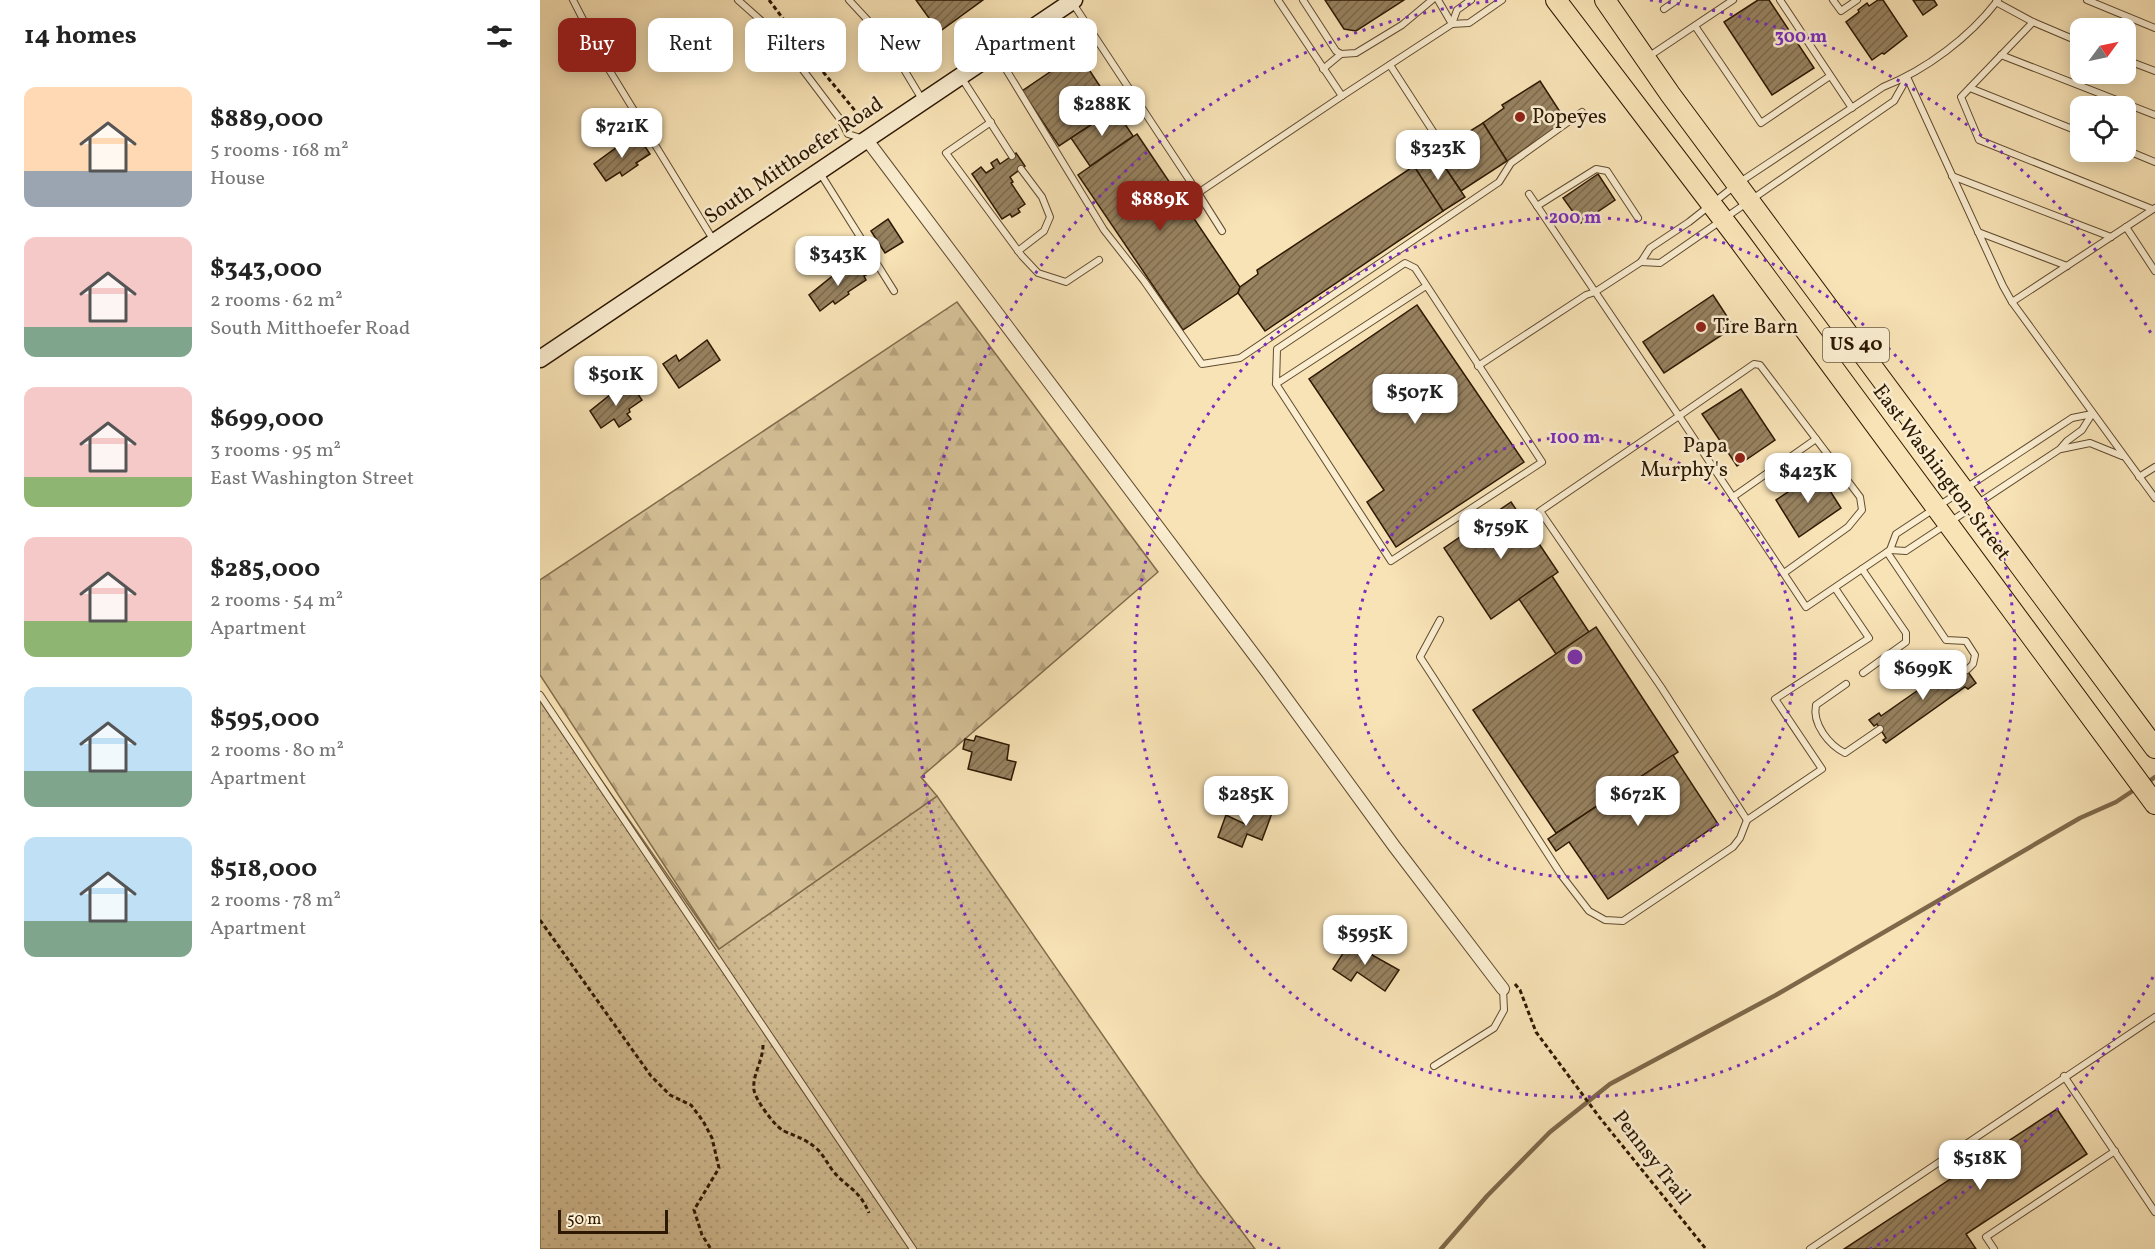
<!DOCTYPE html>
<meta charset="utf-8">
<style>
body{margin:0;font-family:Vollkorn,serif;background:#f2f2f2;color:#222;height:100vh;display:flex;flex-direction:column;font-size:22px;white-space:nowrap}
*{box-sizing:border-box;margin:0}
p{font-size:20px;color:#767676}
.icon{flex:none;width:33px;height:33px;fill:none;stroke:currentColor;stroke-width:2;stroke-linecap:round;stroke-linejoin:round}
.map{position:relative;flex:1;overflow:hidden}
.drawer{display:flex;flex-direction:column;background:#fff;width:540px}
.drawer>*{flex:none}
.guide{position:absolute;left:18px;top:18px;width:570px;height:54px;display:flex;gap:12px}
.needle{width:39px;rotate:57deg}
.controls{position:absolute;left:1530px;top:18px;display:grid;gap:12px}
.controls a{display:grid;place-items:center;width:66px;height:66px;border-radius:12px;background:#fff;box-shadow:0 3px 15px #0003;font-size:30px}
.scale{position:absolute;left:18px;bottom:15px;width:110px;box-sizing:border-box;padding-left:6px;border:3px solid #2d1802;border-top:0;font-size:16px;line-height:21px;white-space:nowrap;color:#2d1802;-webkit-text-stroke:4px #faedd0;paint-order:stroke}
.price{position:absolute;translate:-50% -51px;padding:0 14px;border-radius:12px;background:#fff;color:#222;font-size:20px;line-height:39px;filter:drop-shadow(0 2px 3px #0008)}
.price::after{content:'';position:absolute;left:50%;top:36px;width:18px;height:14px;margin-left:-9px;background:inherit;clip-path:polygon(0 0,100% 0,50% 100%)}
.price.active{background:#8f2418;color:#fff}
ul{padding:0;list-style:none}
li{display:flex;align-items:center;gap:18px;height:150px;padding:0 24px}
li span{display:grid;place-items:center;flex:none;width:168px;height:120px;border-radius:12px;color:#555}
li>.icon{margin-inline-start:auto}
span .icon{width:72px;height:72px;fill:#fffc;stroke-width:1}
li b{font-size:26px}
h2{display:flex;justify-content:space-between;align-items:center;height:72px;padding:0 24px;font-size:26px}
.pill{padding:0 21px;border-radius:12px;background:#fff;box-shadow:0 3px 15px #0003;font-size:21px;line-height:54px}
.pill.active{background:#8f2418;color:#fff}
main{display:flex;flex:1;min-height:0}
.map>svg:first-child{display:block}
.grass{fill:url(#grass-dots);stroke:#816c4c;stroke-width:1.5}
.forest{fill:url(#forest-firs);stroke:#816c4c;stroke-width:1.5}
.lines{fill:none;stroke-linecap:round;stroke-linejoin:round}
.stream{stroke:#7d6849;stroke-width:4.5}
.building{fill:url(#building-hatch);stroke:#2d1802;stroke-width:1.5}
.service-casing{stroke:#604b2f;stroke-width:8}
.minor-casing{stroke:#604b2f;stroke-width:14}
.secondary-casing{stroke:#2d1802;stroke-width:19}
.primary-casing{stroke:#2d1802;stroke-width:22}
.path{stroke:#2d1802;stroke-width:3;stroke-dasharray:4.5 3;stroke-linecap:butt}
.service{stroke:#faedd0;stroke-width:6}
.minor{stroke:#faedd0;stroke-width:12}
.secondary{stroke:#faedd0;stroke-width:16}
.primary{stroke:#f8e3b6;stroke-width:20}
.ring{fill:none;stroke:#7b2cbf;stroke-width:3;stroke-dasharray:3 6}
.poi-dot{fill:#8f2418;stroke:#faedd0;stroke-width:2}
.labels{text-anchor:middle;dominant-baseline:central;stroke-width:5;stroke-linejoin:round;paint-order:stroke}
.shield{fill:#faedd0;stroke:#6a5840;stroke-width:1.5}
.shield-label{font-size:20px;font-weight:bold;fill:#2d1802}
.poi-label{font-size:21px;fill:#2d1802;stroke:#faedd0;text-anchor:start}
.street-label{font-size:21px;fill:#2d1802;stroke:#faedd0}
.centre{fill:#7b2cbf;stroke:#faedd0;stroke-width:3}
.ring-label{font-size:18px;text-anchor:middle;font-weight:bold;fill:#7b2cbf;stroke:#faedd0;stroke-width:5;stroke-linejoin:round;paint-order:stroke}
</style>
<main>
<section class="drawer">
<h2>14 homes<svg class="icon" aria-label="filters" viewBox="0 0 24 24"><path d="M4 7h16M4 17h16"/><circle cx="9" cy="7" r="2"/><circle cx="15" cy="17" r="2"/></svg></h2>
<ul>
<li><span style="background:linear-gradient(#ffd9b3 70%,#9aa5b1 0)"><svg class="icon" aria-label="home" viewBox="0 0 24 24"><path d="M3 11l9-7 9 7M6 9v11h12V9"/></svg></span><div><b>$889,000</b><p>5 rooms · 168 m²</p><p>House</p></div></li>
<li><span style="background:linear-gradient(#f6c9c9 75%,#7fa58c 0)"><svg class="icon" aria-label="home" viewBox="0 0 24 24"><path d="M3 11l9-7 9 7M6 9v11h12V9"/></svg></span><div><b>$343,000</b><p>2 rooms · 62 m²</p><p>South Mitthoefer Road</p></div></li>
<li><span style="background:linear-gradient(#f6c9c9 75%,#8fb573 0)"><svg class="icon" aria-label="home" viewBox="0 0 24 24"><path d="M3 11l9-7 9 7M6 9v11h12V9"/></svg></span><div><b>$699,000</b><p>3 rooms · 95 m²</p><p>East Washington Street</p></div></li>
<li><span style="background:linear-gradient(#f6c9c9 70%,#8fb573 0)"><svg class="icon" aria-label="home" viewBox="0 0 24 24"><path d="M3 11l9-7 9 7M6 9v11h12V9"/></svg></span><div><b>$285,000</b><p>2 rooms · 54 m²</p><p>Apartment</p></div></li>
<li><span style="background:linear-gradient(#bfe0f5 70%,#7fa58c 0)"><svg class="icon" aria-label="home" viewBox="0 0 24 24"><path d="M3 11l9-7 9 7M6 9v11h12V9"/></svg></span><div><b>$595,000</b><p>2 rooms · 80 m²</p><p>Apartment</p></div></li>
<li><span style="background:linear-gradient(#bfe0f5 70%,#7fa58c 0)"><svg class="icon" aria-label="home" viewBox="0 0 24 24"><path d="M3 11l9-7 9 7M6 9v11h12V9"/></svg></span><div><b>$518,000</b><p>2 rooms · 78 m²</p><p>Apartment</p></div></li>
</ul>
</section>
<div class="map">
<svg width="1615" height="1249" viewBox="0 0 1615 1249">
<defs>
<pattern id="grass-dots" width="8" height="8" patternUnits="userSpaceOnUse" patternTransform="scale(1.5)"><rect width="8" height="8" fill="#d5c097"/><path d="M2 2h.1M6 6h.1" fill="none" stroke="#b7a480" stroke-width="1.8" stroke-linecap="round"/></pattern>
<pattern id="forest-firs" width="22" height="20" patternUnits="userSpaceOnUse" patternTransform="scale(1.5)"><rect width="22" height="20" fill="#d5c097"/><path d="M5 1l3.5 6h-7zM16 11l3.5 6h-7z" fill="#b7a480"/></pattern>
<pattern id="building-hatch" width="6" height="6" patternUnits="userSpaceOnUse" patternTransform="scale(1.5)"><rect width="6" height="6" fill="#978260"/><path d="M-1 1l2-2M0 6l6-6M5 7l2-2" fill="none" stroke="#7c694d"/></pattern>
</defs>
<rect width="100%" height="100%" fill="#f8e3b6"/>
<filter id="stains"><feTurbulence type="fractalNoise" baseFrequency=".00333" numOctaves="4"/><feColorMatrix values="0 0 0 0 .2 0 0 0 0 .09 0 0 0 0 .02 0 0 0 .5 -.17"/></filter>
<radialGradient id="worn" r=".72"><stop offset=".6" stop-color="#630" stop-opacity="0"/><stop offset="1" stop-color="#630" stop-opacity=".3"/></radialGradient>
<polygon class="grass" points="0,692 179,949 397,796 659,1174 715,1249 0,1249"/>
<polygon class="forest" points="417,302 618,572 381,777 397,796 179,949 0,675 0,580"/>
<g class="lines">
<g class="stream">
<polyline points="1605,784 1615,777"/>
<polyline points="901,1249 947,1196 1010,1132 1070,1084 1236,995 1540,818 1576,802 1597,788"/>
</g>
</g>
<g class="building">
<polygon points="376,0 443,0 399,32"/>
<polygon points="785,0 864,0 816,31 804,29"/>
<polygon points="1218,0 1229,0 1274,68 1232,95 1184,22"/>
<polygon points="1338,0 1343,0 1367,36 1344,54 1342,53 1332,60 1306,22 1319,12 1318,10 1327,3 1329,6"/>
<polygon points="1373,0 1394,0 1397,5 1383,15"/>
<polygon points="538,53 575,109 519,146 482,91"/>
<polygon points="1000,81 1026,121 967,161 943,123 964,108 962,105"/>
<polygon points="575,109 593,136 550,166 531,138"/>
<polygon points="943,123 967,161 921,191 894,151 918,136 919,138"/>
<polygon points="597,134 700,287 698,293 643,330 538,175"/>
<polygon points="98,136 110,154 96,163 98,165 82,176 80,172 66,181 54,164 84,142 85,144"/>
<polygon points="894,151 925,197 903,211 872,165"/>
<polygon points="476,153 485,166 470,177 473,182 471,183 485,204 478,209 480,212 472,217 470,214 462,219 432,174 441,167 446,173 454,168 451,163 457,159 460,164"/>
<polygon points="874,166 903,211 725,331 698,293 700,287 718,274 717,270"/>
<polygon points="1058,174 1075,200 1041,223 1023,198"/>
<polygon points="348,219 363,242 345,253 331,231"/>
<polygon points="318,264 326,275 324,276 326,280 308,292 309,294 295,304 293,301 280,311 269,295 295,274 297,276"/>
<polygon points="1173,295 1194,327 1124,373 1103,342"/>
<polygon points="877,305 984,462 856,547 827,502 844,490 769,379"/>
<polygon points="167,340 180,360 139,388 123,364 136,355 139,361"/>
<polygon points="91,384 102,400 89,409 90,412 87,414 91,419 79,427 74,419 61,428 50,411 76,390 78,393"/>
<polygon points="1201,389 1235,440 1197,466 1162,414"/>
<polygon points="1278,472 1301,508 1259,537 1236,500"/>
<polygon points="971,502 1018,572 951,619 904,548"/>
<polygon points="1012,576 1049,632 1016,654 979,599"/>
<polygon points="1056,627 1138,752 1016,833 933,710"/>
<polygon points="1420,661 1436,683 1428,689 1425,687 1346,743 1343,740 1346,738 1337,724 1334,726 1329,720 1339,713 1341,716"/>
<polygon points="436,736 469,745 467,760 476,762 471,780 428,769 432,752 423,749 425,739 434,741"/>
<polygon points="1133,755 1178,824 1068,899 1029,842 1016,851 1008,839"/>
<polygon points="713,805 732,813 722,840 707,834 702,847 678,837 686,815 705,824"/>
<polygon points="812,939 833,953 832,955 859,970 845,991 817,972 811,981 793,969"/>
<polygon points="1517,1109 1547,1154 1426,1234 1436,1249 1304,1249"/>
</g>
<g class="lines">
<defs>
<g id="service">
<polyline points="33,0 68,68 174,241"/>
<polyline points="198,0 235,33 300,119 308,134 324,139"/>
<polyline points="309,0 347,41 383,101"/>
<polyline points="738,0 802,96 912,24 929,23 962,0"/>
<polyline points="763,0 796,51 801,54 816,53 862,25 892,0"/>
<polyline points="898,0 912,24"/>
<polyline points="1240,0 1312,108"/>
<polyline points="1293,0 1301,11 1317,0"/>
<polyline points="1547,0 1615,28"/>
<polyline points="532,2 658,193 802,96"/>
<polyline points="1456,2 1493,22"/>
<polyline points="1124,9 1137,0"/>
<polyline points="912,24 917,10 931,0"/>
<polyline points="1155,26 1221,123 1290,76"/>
<polyline points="1540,42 1493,22 1421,97 1439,140 1612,209"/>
<polyline points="456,53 564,230 604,281 662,364 700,358 959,182 971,163 1042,112"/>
<polyline points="1461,55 1615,115"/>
<polyline points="1108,57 1193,0"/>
<polyline points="1586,60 1615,71"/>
<polyline points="850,65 896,136"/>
<polyline points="783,69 801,54"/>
<polyline points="421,77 472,156"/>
<polyline points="1367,77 1463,286 1472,302 1615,498"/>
<polyline points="1430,88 1540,132"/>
<polyline points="451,122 406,153 482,256 498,273 526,282 559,260"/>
<polyline points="1586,150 1615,162"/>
<polyline points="280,173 354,291"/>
<polyline points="1412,176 1571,237"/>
<polyline points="658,193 682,231"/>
<polyline points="989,194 1139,416 1214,364 1220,365 1320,497 1322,510 1308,527 1244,573"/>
<polyline points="997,206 1056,169 1067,171 1098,218"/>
<polyline points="1586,227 1615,271"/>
<polyline points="1438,232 1527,266"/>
<polyline points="478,251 504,231 510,217 502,197 481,169"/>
<polyline points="1101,262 1120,263 1354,101 1367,78"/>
<polyline points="1472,302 1615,208"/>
<path d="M938 366 1046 295 1055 292 1101 262 1110 248 1149 222 1197 184 1343 87C1386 70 1430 37 1458 0"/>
<polyline points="736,384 851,561 1002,462 875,268 865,263 737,349 736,384 886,286"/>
<polyline points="1521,449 1550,443 1582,456"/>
<polyline points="1599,477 1615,467"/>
<polyline points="1193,497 1276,439"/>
<polyline points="1350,550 1366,551 1520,449 1527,441 1542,430 1552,414"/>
<polyline points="1347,552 1406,640 1426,641 1435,655 1433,664 1427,670"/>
<polyline points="1322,569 1366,633 1366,642 1323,673"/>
<polyline points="1295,588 1329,638 1235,699 1282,769 1207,820 1121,687 1000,511 1139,416 1266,607 1350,550 1356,534 1532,418 1552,414"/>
<polyline points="900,620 880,657 1022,876 1049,911 1065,920 1083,921 1193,847 1200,838 1207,820"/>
<path d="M1306 684 1276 705C1272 724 1289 745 1305 753L1340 729"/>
<polyline points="0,695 373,1249"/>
<polyline points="894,1066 954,1028 964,1010 963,989"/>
<polyline points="1524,1076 1615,1212"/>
<polyline points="1270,1249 1615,1017"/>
<polyline points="1454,1249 1446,1237 1575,1151"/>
</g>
<polyline id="minor" points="327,140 727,672 854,846 963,989"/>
<polyline id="secondary" points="0,359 534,0"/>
<g id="primary">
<polyline points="1016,0 1198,239 1615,804"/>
<polyline points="1065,0 1130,94 1615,748"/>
</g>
</defs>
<use href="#service" class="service-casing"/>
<use href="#minor" class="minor-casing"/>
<use href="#secondary" class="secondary-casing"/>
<use href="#primary" class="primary-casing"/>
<g class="path">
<polyline points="229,0 284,73 326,124"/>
<polyline points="0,920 111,1076 130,1095 151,1105 163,1121 172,1138 179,1168 154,1210 162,1235 171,1249"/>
<polyline points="975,984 980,990 996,1032 1060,1118 1166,1249"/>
<path d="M223 1045C223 1061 212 1075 214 1090 215 1099 235 1127 244 1131 257 1137 264 1138 276 1148 283 1154 287 1163 293 1171 307 1188 319 1189 329 1213"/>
</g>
<use href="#service" class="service"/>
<use href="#minor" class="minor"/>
<use href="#secondary" class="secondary"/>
<use href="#primary" class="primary"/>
</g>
<g class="ring">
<circle cx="1035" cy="657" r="220"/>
<circle cx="1035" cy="657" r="440"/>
<path d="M1613 977A661 661 0 0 1 1330 1249M740 1249A661 661 0 0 1 960 0M1110 0A661 661 0 0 1 1613 337"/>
</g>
<g class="poi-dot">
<circle cx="980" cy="117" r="6"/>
<circle cx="1161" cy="327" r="6"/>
<circle cx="1200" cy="458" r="6"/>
</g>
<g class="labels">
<rect class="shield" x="1283" y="328" width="66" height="34" rx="4.5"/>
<g class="shield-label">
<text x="1316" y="345">US 40</text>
</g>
<g class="poi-label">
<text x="992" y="117">Popeyes</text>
<text x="1173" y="327">Tire Barn</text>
<text x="1188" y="446" text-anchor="end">Papa<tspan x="1188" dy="24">Murphy's</tspan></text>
</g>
<g class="street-label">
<text transform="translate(254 161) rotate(-34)">South Mitthoefer Road</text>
<text transform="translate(1401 473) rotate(53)">East Washington Street</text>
<text transform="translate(1111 1158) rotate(52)">Pennsy Trail</text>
</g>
</g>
<circle cx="1035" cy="657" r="9" class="centre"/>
<g class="ring-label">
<text x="1261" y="42">300 m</text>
<text x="1035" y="223">200 m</text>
<text x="1035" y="443">100 m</text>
</g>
<rect width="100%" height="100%" filter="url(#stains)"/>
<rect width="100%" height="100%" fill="url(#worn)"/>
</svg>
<div class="controls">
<a><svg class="needle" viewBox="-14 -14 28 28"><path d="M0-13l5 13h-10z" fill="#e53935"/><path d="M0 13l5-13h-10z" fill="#767676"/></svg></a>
<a><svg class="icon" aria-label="locate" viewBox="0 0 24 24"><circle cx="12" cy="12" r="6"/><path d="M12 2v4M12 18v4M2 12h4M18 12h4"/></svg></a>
</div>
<div class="scale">50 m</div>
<b class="price" style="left:562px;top:137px">$288K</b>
<b class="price" style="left:82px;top:159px">$721K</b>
<b class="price" style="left:898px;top:181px">$323K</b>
<b class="price active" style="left:620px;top:232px">$889K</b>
<b class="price" style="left:298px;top:287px">$343K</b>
<b class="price" style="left:76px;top:407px">$501K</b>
<b class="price" style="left:875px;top:425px">$507K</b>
<b class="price" style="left:1268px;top:504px">$423K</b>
<b class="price" style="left:961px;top:560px">$759K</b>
<b class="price" style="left:1383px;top:701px">$699K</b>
<b class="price" style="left:706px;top:827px">$285K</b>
<b class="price" style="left:1098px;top:827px">$672K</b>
<b class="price" style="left:825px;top:966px">$595K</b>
<b class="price" style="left:1440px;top:1191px">$518K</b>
<div class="guide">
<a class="pill active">Buy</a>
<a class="pill">Rent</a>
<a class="pill">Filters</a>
<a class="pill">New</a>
<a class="pill">Apartment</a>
</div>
</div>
</main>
